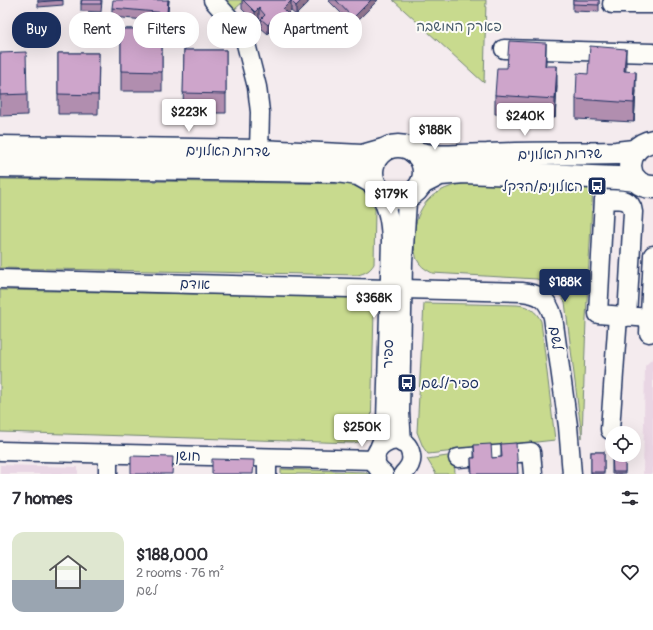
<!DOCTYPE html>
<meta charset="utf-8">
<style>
body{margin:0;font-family:Pangolin,"Playpen Sans Hebrew",sans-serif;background:#f2f2f3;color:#2b2b33;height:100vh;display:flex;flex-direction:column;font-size:15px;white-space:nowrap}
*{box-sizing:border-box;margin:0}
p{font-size:13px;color:#7c7c81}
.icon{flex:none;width:22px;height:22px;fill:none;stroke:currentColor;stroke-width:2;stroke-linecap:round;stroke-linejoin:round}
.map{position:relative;height:474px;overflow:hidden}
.panel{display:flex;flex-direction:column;background:#fff;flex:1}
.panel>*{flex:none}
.guide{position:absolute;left:12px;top:12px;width:400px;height:36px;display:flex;gap:8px}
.fabs{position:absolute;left:605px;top:426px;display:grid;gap:8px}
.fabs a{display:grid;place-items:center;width:36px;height:36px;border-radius:50%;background:#fff;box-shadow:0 4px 16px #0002;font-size:20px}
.price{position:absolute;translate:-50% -34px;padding:0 9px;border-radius:4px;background:#fff;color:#222;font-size:13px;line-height:26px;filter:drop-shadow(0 1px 2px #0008)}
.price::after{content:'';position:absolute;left:50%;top:24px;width:12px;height:9px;margin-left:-6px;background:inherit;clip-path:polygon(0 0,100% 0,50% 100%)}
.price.active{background:#1b2f5e;color:#fff}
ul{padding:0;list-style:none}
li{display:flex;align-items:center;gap:12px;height:100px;padding:0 12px}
li span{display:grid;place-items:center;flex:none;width:112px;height:80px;border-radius:12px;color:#555}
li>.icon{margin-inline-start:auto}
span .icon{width:48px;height:48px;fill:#fffc;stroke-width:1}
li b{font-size:17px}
h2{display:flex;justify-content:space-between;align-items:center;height:48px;padding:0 12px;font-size:17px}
.tag{padding:0 14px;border-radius:16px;background:#fff;box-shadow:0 4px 16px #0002;font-size:14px;line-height:36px}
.tag.active{background:#1b2f5e;color:#fff}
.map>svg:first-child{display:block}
.built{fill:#e9d6e4}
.green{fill:#c8da8e;stroke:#728476}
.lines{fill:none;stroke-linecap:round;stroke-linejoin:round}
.minor-casing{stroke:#1b2f5e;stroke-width:21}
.major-casing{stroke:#1b2f5e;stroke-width:25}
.minor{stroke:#fdfcf7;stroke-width:18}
.major{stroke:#fdfcf7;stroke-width:22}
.wall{fill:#b18eaf;stroke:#1b2f5e}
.shaded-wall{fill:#90748e;stroke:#1b2f5e}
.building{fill:#cea5cb;stroke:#1b2f5e}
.labels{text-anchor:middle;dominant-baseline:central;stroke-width:4;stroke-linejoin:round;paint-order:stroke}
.park-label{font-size:14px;fill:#465a6a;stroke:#fdfcf7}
.street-label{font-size:14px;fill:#1b2f5e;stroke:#fdfcf7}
.poi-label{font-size:14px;fill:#1b2f5e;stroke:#fdfcf7;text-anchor:end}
</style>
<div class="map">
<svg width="653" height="474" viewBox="0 0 653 474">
<rect width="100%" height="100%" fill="#f4ebee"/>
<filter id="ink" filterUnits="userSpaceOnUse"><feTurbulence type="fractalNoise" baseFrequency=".025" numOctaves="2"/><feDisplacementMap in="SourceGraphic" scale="8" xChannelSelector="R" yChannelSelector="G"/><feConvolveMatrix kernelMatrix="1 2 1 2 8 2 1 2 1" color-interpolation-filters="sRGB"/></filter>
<g filter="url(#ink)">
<g class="built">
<polygon points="653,358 653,474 643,474 645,366"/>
<polygon points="0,465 78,467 78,474 0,474"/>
</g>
<g class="green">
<polygon points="226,0 245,0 234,10"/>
<polygon points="393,0 486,0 484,83"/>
<path d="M0 179 355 184 362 189 375 209 374 264C370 271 365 273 358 275L0 268Z"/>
<path d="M477 182 593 185 586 319 582 438 565 302C556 289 551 285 537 279L432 273C427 270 421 267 418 261 416 259 416 255 415 252 411 232 417 206 435 194 449 185 461 184 477 182Z"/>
<path d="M0 290 355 297C365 299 369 302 374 311L371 429 369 436 363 441 353 443 0 432Z"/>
<path d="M424 303 517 305C529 306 536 311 541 321L555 440 428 454 423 447 417 432Z"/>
<polygon points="454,455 455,474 436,474 427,459"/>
<polygon points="281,469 365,472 369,474 281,474"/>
</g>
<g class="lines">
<defs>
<g id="minor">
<polyline points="213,0 240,30 245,40 257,87 260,112 259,151"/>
<polyline points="612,4 653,4"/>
<polyline points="504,49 653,53"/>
<path d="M379 191C388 210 390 219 391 240L386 421 383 439 380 446"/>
<polyline points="0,279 389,289"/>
<path d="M403 289 522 292C540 294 548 299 553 317L568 426 572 474"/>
<path d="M627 317 633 212C631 196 617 200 604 199L598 314 650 318"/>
<polyline points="649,333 653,255"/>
<polyline points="610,430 618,316"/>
<polyline points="402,443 400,412 403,262 407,202 409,196"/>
<polyline points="0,451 376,460"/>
<polyline points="458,458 531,452 533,474"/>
<polyline points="108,474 108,454"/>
<polyline points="267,474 267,458"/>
<path d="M384 474C355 453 405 422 411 455 413 463 408 469 403 474"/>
</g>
<g id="major">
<path d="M653 141C621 147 624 187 653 187"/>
<circle cx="398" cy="172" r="26"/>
<polyline points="0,147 259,151 362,156 383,150"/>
<path d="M414 152C439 160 462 155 487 155 530 153 573 154 616 153L634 151"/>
<polyline points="0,166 337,171 358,174 374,183"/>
<polyline points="422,183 440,174 464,172 617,178 636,180"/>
</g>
</defs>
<use href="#minor" class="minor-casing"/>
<use href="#major" class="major-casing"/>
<use href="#minor" class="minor"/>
<use href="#major" class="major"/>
</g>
<g class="wall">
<polygon points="38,0 63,0 63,5 38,7"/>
<polygon points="81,0 102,0 101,12 81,11"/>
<polygon points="169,0 167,22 112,17 112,8"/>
<polygon points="242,0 308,0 308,3 296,15 291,11 288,14 288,24 276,36 271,31 268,34 261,28 261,20 259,18 255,22 242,9"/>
<polygon points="328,0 378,0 353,25"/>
<polygon points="573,0 599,0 599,12 573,11"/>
<rect x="121" y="29" width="41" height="62"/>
<polygon points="184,50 226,50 226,113 183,113"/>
<polygon points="0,53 27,94 27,115 0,116"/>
<polygon points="58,53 99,53 98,114 58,114"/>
<polygon points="546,66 557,86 555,118 495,114 495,95 507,68"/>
<polygon points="625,71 636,91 634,122 576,119 576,99 588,74"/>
<polygon points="501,444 518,474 471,474 471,458 474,458 474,445 492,458 501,457"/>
<rect x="591" y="452" width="13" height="22"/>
<polygon points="625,455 625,474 612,474 612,456"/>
</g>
<g class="shaded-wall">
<polygon points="168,0 169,0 167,22 167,13"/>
<polygon points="302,0 308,0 308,3 296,15 296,6"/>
<polygon points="371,0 378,0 353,25 353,18"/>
<polygon points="291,1 291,11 283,19 283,9"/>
<polygon points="259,8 259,18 255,22 255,12"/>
<polygon points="288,14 288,24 276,36 276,26"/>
<polygon points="271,21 271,31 268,34 268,25"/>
<polygon points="546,43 546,62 545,85 545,66"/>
<polygon points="626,49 626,68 624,91 624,71"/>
<polygon points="557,66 557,86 555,118 555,99"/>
<polygon points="636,72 636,91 634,122 634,103"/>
</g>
<g class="building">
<polygon points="38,0 63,0 38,2"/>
<polygon points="82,0 101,0 101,4 81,4"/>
<polygon points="113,0 168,0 167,13 112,8"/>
<polygon points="243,0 302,0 296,6 291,1 283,9 288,14 276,26 271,21 268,25 261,19 265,15 259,8 255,12"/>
<polygon points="336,0 371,0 353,18"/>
<polygon points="573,0 599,0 599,5 573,4"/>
<polygon points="121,29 162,29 162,72 121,71"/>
<polygon points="509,41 546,43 545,66 557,66 555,99 495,95 497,68 507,68"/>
<polygon points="590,46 626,49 624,71 636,72 634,103 576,99 577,73 588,74"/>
<polygon points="184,50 226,50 226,94 183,93"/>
<polygon points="26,52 27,94 0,95 0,53"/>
<polygon points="58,53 99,53 98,95 58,94"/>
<polygon points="516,443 518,474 472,474 471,458 475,458 474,445 491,444 492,458 502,457 501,444"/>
<rect x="591" y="452" width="13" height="20"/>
<polygon points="612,455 625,455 625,472 613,472"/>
<polygon points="131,456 173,457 172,474 131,474"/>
<polygon points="212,459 254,460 253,474 212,474"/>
</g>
</g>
<defs>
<symbol id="bus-square" viewBox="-11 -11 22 22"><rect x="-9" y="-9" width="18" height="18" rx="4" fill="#1b2f5e" stroke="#fdfcf7"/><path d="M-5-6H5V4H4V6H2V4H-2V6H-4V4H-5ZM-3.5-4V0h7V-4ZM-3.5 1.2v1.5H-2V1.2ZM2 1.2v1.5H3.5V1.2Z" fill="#fff"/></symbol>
</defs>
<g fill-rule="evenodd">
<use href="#bus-square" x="586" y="175" width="22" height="22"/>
<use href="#bus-square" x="396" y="372" width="22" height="22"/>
</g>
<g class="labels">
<g class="park-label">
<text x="459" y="26">פארק המושבה</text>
</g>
<g class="street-label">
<text transform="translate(228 151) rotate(1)">שדרות האלונים</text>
<text transform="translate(560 154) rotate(-1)">שדרות האלונים</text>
<text transform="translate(195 284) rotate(2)">אודם</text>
<text transform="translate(556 338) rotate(83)">לשם</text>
<text transform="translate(388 354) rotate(-88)">ספיר</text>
<text transform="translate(188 456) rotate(1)">חושן</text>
</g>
<g class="poi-label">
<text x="583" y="186">האלונים/הדקל</text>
<text x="421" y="383" text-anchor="start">ספיר/לשם</text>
</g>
</g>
</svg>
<div class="fabs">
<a><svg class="icon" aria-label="locate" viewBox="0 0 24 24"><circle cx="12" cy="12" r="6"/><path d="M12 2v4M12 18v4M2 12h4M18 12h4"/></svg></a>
</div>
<b class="price" style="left:189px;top:133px">$223K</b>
<b class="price" style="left:525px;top:137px">$240K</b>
<b class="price" style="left:435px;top:151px">$188K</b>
<b class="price" style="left:391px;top:215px">$179K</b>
<b class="price active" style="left:565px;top:303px">$188K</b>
<b class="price" style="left:374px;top:319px">$368K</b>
<b class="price" style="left:362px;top:448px">$250K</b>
<div class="guide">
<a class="tag active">Buy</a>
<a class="tag">Rent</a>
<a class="tag">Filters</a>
<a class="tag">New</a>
<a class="tag">Apartment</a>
</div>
</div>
<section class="panel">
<h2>7 homes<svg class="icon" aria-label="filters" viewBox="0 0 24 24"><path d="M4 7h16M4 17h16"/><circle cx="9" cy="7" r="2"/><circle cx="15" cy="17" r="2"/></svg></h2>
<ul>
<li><span style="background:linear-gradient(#dfe7d0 60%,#9aa5b1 0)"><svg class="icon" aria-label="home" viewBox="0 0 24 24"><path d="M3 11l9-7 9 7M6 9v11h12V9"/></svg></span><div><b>$188,000</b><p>2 rooms · 76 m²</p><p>לשם</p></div><svg class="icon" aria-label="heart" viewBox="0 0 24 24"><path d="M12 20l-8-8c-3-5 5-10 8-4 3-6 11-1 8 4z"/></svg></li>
</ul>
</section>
